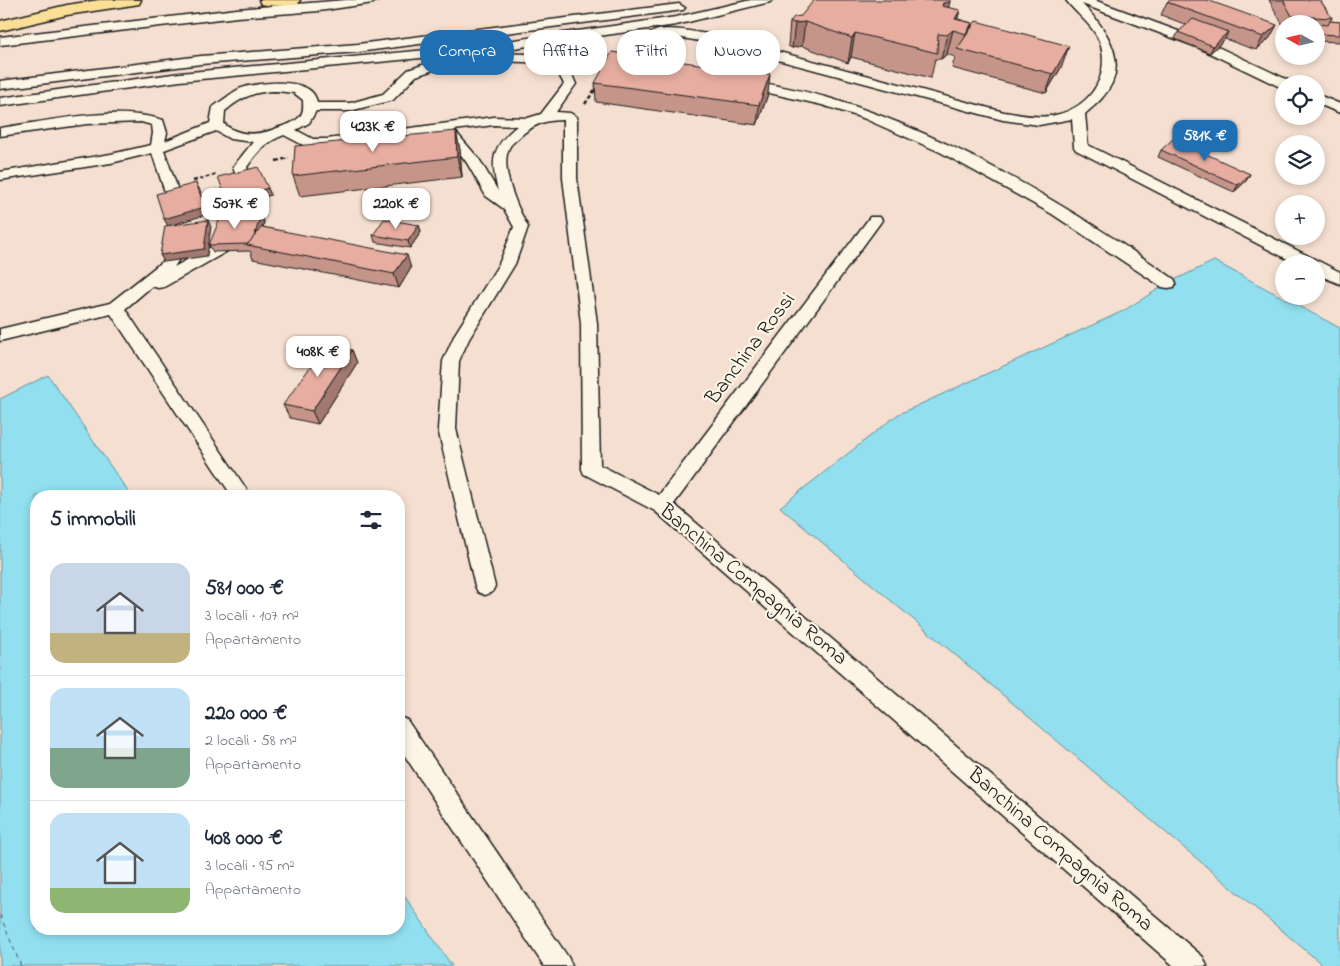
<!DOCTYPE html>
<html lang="it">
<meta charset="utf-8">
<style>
body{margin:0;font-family:"Indie Flower",sans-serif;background:#f6f6f7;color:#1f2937;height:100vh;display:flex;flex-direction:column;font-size:19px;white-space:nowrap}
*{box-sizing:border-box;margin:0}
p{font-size:16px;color:#747a83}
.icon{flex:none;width:28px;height:28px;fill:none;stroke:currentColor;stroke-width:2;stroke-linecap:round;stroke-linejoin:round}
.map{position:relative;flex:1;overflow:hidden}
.drawer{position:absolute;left:30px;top:490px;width:375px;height:445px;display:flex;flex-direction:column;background:#fff;border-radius:20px;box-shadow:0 2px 8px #0003}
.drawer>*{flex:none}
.banner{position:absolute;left:420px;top:30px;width:475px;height:45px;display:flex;gap:10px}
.needle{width:32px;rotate:278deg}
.fabs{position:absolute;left:1275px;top:15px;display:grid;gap:10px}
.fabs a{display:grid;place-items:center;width:50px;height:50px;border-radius:50%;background:#fff;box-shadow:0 2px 8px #0003;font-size:25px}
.price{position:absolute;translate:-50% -42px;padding:0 11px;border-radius:10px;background:#fff;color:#222;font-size:16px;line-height:32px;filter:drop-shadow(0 1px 2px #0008)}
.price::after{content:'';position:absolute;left:50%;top:30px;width:15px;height:11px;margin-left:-8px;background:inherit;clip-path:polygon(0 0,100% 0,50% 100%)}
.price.on{background:#1f6fb2;color:#fff}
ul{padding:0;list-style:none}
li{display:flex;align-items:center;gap:15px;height:125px;padding:0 20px}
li+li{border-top:1px solid #e0e1e3}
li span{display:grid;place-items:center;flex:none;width:140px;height:100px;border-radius:15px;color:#555}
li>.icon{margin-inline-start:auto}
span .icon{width:60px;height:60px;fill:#fffc;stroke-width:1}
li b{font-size:21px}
h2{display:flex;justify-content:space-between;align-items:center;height:60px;padding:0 20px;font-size:21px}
.pill{padding:0 18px;border-radius:20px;background:#fff;box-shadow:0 2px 8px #0003;font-size:18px;line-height:45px}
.pill.on{background:#1f6fb2;color:#fff}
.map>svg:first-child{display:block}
.water{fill:#91dfef;stroke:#62919b}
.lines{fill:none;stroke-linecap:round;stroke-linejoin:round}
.ferry{stroke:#3f565b;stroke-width:1;stroke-dasharray:4.5 4;stroke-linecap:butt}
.lane-casing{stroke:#1c1c1c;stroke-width:3}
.primary-casing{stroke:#1c1c1c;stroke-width:3}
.path{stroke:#1c1c1c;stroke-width:2.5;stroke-dasharray:4 2.5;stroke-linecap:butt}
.lane{fill:#fcf5e5;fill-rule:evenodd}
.primary{fill:#fbdf96;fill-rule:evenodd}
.wall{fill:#c6958a;stroke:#1c1c1c}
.shaded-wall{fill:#a17970;stroke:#1c1c1c}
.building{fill:#e6ada0;stroke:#1c1c1c}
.labels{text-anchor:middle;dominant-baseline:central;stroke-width:4.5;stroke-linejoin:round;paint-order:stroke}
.street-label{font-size:21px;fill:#1c1c1c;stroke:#fcf5e5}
</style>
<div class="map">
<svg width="1340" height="966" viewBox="0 0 1340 966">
<rect width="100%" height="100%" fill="#f5dfd0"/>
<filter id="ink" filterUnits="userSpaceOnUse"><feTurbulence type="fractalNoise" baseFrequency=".02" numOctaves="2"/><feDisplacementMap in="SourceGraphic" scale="10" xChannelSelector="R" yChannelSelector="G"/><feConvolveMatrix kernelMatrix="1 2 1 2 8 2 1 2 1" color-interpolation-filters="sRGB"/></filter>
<g filter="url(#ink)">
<g class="water">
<polygon points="1214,261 1340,328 1340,966 1324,966 780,507 897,415 1123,311 1168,283"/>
<polygon points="48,375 131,496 36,496 36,929 399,929 399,888 452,966 0,966 0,399"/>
</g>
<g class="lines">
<polyline class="ferry" points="0,915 21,966"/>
<defs>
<g id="lane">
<polygon points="346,0 379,0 373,3 319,11 237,17 0,45 0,37 237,9"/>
<polygon points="751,0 772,0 770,2 676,25 486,52 480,48 486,44 676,17"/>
<path d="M1066 0H1094L1205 41 1290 81 1291 84H1284V88L1280 87 1197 47 1082 4C1107 29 1132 65 1102 98 1097 104 1090 109 1085 114L1088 145 1340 272V284L1316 274V264H1297L1076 150 1074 147 1072 119 1039 125 1003 120 718 44 676 37 656 38 650 34C661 23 704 34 719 36L1004 112C1019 114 1034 118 1050 116 1085 111 1110 82 1101 46 1096 27 1077 15 1066 0Z"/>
<polygon points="679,4 685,8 683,10 358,52 201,64 0,89 0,81 201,56 358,44"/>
<polygon points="448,48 452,49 454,52 452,55 180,81 0,106 0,98 180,73"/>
<path d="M496 53 558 55 629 63 635 67 629 71 567 64 576 84 556 112 570 113 577 117V178L597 323 600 465 659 495 870 217H880L882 220 880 223 674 504 1203 957 1207 966H1174L655 511 584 474 582 469 581 323 563 178V120C547 120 537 123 524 133 520 137 514 141 510 146 498 167 518 209 528 227L515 264 469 339 459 361 456 429 495 586 492 592 485 595 478 592 475 586 438 429 443 361 455 334 499 264 514 227 504 209 486 196 467 163 454 145 441 132 327 147 305 146 284 135C267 141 257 152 247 167L254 187 263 229 261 232 164 287 158 288 152 286 125 309 251 496H232L111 314 0 341V329L110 303 163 261 179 236H189L192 239 174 267 248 227 240 187 233 167 253 142 230 139 216 131 164 150 186 213 184 216H174L172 213 152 153 111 163 0 180V172L111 154 151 145 153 133 152 125 141 122 87 124 0 136V128C50 121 114 105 163 120L167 133 165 141 210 123 213 107C222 101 230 94 239 89 257 82 314 75 317 103H350L383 94 408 70 437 60ZM496 61 553 63 564 84 541 114 528 118 494 117 327 139H313L296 130 309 123 316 111H350L393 100 416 76 439 68ZM277 91 294 93 303 100C303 105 304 110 301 115 296 122 287 125 280 127 261 135 241 138 224 124L225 111C241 97 255 91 277 91ZM494 125 517 126C492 146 490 160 498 191L479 159 454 130Z"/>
<path d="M743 79C773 85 803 90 832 99 951 135 1072 208 1174 279L1176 283 1174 287 1168 288 1162 287 1052 214 940 152 863 118 822 105 738 86 737 83 738 80Z"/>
<polygon points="1316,94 1340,104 1340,113 1316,103"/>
<polygon points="399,717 407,720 568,957 572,966 544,966 399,747"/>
</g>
<g id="primary">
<polygon points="99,0 141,0 139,4 133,5 67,15 0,31 0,21 67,5"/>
<path d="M259 0H300L298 4C287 6 272 6 261 4Z"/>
</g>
</defs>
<use href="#lane" class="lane-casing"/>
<use href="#primary" class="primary-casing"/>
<g class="path">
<polyline points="585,104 598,85"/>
<polyline points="276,161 289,158"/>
<polyline points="193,181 218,174"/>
</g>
<use href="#lane" class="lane"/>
<use href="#primary" class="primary"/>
</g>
<g class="wall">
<polygon points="1269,0 1320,0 1332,18 1330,21 1340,22 1340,42 1316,41 1316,24 1284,24 1284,27"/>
<polygon points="1167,2 1270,38 1256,50 1225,39 1210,53 1175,39 1178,32 1187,25 1161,15"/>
<polygon points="948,7 958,19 972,23 971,28 1062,66 1046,93 952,68 955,57 947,54 941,59 935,59 931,78 851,57 848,63 802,46 792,48 788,46 790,22 801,16"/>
<polygon points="595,83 768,94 757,125 596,102"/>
<polygon points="456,131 460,150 462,177 300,196 293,176"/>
<polygon points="1161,150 1250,174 1246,181 1234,192 1158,157"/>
<polygon points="261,215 264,222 263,227 411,268 399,288 253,259 250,251 213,252 209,245"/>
<polygon points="419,225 421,232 410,248 375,242 373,235"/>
<polygon points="352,350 357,363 318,424 290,418 283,405"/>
</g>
<g class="shaded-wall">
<polygon points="950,2 944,26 942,6 943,3"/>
<polygon points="960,10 955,31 953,30 947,54 941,59 947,35"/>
<polygon points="805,22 802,46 792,48 795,23"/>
<polygon points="972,23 966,48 961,50 966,34"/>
<polygon points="1277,25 1270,38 1256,50 1263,37"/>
<polygon points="1228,32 1225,39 1210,53 1213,46"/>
<polygon points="855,33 851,57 848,63 852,38"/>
<polygon points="1069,46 1062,66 1046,93 1053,74"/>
<polygon points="770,74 768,94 757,125 759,105"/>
<polygon points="456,131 460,150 462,177 457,157"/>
<polygon points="1250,174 1246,181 1234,192 1238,185"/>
<polygon points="196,183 200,190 209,214 168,226 164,219"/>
<polygon points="268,188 271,195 230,208 227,201"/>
<polygon points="261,215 264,222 256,247 251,244"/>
<polygon points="208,220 211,227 207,256 164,262 160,255"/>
<polygon points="419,225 421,232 410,248 408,241"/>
<polygon points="407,255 411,268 399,288 394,274"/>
<polygon points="352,350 357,363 318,424 312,411"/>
</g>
<g class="building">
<polygon points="814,0 950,0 950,2 943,3 942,6 960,10 955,19 972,23 966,34 953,30 947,35 938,34 937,53 855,33 852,38 805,22 795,23 790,22 794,17 801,16"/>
<polygon points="1170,0 1207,0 1277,25 1263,37 1167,2"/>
<polygon points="1283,0 1320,0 1332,18 1292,16"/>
<polygon points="1193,19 1228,32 1213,46 1178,32"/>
<polygon points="976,21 1069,46 1053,74 957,49"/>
<polygon points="1330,21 1340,22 1340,35 1316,34 1316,24 1328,25"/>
<polygon points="612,52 770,74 759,105 595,83"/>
<polygon points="456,131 457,157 293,176 295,146"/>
<polygon points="1173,139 1250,174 1238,185 1161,150"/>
<polygon points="258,167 268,188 227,201 218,177"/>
<polygon points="196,183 205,207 164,219 156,194"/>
<polygon points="261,215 254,237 248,244 209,245 221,216"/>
<polygon points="384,219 419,225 408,241 373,235"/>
<polygon points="208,220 204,249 160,255 165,226"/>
<polygon points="262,227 407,255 394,274 247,245"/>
<polygon points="326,345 352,350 312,411 283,405"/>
</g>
</g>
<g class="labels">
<g class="street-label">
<text transform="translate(751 349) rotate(-53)">Banchina Rossi</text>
<text transform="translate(753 585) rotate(40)">Banchina Compagnia Roma</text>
<text transform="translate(1060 850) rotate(41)">Banchina Compagnia Roma</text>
</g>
</g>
</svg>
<div class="fabs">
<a><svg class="needle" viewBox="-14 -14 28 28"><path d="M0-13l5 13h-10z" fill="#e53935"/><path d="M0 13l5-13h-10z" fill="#747a83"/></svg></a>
<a><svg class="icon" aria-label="locate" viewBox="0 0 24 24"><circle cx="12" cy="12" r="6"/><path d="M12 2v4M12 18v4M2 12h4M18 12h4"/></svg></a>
<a><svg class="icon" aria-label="layers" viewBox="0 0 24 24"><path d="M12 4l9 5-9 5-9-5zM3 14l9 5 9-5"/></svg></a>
<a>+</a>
<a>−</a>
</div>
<b class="price" style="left:373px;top:153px">423K €</b>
<b class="price on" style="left:1205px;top:162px">581K €</b>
<b class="price" style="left:235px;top:230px">507K €</b>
<b class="price" style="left:396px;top:230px">220K €</b>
<b class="price" style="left:318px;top:378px">408K €</b>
<div class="banner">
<a class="pill on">Compra</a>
<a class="pill">Affitta</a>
<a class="pill">Filtri</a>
<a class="pill">Nuovo</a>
</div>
<section class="drawer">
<h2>5 immobili<svg class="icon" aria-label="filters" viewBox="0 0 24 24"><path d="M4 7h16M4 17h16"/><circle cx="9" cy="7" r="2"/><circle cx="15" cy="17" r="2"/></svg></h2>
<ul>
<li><span style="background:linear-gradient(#c9d6e8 70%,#c2b280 0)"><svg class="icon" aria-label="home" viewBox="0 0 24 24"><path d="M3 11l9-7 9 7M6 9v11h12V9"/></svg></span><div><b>581 000 €</b><p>3 locali · 107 m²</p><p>Appartamento</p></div></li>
<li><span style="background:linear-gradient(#bfe0f5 60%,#7fa58c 0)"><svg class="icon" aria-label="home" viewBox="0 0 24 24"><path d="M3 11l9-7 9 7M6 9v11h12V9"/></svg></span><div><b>220 000 €</b><p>2 locali · 58 m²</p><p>Appartamento</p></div></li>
<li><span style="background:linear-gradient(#bfe0f5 75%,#8fb573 0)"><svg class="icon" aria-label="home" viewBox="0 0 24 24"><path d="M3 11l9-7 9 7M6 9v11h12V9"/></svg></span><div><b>408 000 €</b><p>3 locali · 95 m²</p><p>Appartamento</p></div></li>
</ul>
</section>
</div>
